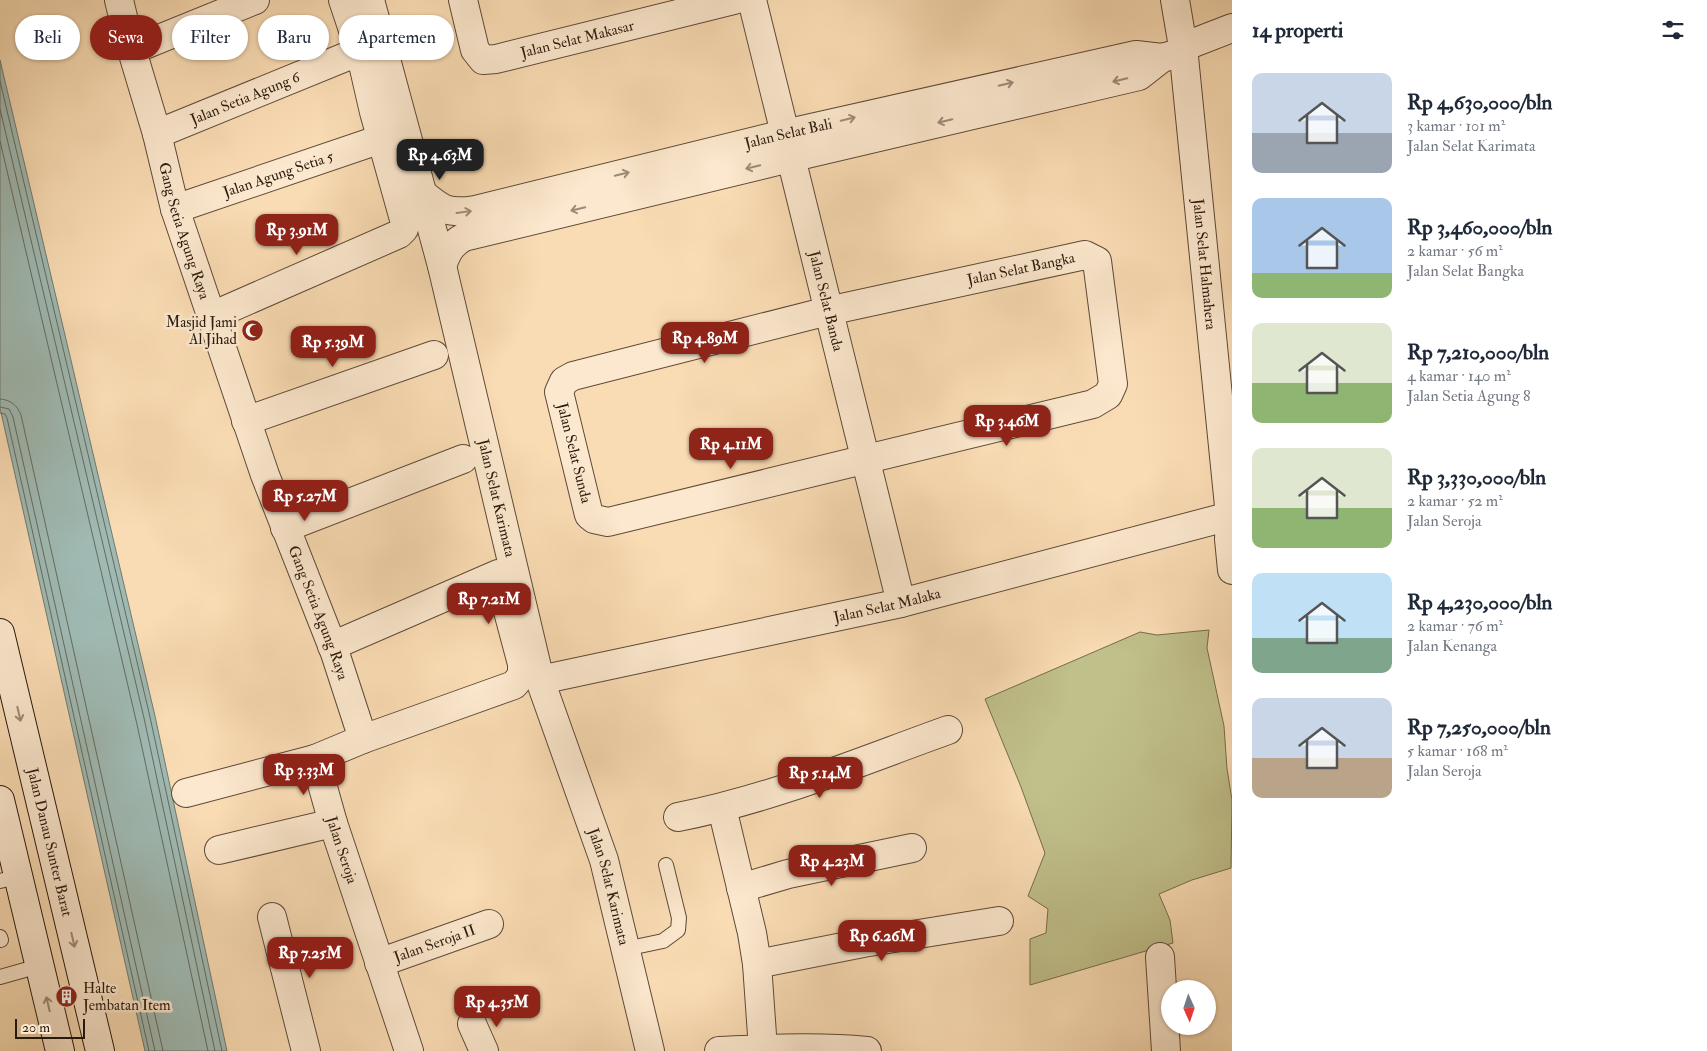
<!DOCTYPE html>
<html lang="id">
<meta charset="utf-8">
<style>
body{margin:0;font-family:"IM FELL Double Pica",serif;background:#f6f6f7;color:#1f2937;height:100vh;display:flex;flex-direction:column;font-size:19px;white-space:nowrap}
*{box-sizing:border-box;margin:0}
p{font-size:16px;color:#747a83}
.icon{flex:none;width:28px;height:28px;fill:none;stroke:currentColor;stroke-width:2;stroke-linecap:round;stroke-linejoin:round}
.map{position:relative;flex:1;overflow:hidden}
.panel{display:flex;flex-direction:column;background:#fff;width:475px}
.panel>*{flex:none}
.guide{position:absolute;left:15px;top:15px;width:475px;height:45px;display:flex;gap:10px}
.needle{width:32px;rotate:177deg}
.tools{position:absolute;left:1161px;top:980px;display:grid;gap:10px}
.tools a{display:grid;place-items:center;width:55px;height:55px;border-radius:50%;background:#fff;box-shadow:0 1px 4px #0004;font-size:25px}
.scale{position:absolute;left:15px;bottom:12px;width:70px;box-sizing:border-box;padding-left:5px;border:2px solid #2a1a0e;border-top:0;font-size:14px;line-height:18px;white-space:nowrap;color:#2a1a0e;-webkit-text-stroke:4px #fce8ce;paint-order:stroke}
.price{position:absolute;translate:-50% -42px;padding:0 11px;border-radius:10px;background:#8f2418;color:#fff;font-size:16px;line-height:32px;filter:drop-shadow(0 1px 2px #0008)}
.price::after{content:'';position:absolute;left:50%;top:30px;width:15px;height:11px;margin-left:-8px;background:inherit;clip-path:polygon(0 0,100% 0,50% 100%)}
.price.on{background:#222;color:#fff}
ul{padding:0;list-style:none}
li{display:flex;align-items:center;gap:15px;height:125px;padding:0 20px}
li span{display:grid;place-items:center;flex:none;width:140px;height:100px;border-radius:10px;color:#555}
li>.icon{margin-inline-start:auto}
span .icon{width:60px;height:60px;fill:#fffc;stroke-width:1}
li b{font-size:21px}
h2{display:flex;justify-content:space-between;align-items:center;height:60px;padding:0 20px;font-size:21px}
.pill{padding:0 18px;border-radius:22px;background:#fff;box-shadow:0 1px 4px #0004;font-size:18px;line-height:45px}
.pill.on{background:#8f2418;color:#fff}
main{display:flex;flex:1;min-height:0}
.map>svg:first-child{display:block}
.green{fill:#c0c08b;stroke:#756d4c}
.water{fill:#9fbab3;stroke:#707a71}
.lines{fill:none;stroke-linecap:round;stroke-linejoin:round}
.shore{stroke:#646a60;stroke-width:1}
.lane-casing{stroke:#5e4a38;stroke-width:16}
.street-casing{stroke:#5e4a38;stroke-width:30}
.secondary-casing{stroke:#2a1a0e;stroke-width:30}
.lane{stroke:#fce8ce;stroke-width:14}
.street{stroke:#fce8ce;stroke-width:28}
.secondary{stroke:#fce8ce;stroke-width:28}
.oneway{stroke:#9e8b78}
.labels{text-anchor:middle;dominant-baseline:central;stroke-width:5;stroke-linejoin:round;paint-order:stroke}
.street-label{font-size:15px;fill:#2a1a0e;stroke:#fce8ce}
.poi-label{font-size:15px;fill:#2a1a0e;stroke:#fce8ce;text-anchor:end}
</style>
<main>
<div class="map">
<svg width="1232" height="1051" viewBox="0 0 1232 1051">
<rect width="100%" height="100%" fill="#fadcb4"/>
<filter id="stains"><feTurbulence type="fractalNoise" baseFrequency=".004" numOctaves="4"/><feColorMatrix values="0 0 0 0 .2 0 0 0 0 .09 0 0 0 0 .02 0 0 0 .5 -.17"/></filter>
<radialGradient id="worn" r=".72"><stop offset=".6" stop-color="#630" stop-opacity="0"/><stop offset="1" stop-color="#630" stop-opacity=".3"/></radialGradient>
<polygon class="green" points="1209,630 1207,648 1224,726 1227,769 1232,800 1231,868 1192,880 1159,894 1170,920 1173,943 1030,985 1030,939 1046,933 1048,909 1028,896 1045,853 1021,787 985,699 1140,632 1157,635"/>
<polygon class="water" points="0,60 155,716 227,1051 145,1051 0,408"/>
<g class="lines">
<g class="shore">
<polyline points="0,81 150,717 222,1051"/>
<polyline points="0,109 144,718 215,1051"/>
<polyline points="0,141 136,720 208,1051"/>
<path d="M0 399C11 400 17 405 21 415L163 1051"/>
<polyline points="0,407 9,409 13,417 155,1051"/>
<polyline points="0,413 5,414 7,418 149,1051"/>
</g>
<defs>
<g id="lane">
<polyline points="0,881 18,877"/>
<polyline points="0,937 1,940"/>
<polyline points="625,949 663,941 678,930 679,918 666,865"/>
<polyline points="0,977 39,966"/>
</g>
<g id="street">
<path id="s1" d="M119 0 127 34 157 134 175 209 265 475 335 653 363 739"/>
<path id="s2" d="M370 0 442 266 540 680 604 860 650 1051"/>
<path id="s3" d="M463 0 475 50 483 60 496 59 734 0"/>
<path id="s4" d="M752 0 901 603"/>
<path id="s5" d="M1175 0 1183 47 1230 516 1229 539 1232 570"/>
<polyline points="1183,47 1232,28"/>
<polyline points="132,50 255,0"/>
<path id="s6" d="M157 134 360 51"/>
<path id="s7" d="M422 193C442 210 448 214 475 210L784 134 1136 55 1162 58"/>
<path id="s8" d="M175 209 381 139"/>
<polygon points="1085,255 1097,261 1113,384 1108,395 1093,404 608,522 594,519 589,515 559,392 564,381 573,376 828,311"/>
<path d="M442 266C447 252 451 244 464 237L790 158 1139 76 1162 58 1183 52"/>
<polyline points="212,316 399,234 404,229 405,223 374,112 360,51 343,0"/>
<polyline points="246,421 434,355"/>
<polyline points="285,528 463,459"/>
<path id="s9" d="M332 646 498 574 522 664V675L514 685 363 739 315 759 333 823 409 1051"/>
<path id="s10" d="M540 680 901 603 1230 516"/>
<polyline points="186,793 315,759"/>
<polyline points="722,808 752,933 757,964 763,1049"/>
<path d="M678 817C771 799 859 762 948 730"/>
<polyline points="219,850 333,823"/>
<polyline points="741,888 788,874 912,848"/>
<polyline points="272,917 306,1051"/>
<polyline points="1160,957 1166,1051"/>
<path id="s11" d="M379 963 489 924"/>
<polyline points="757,964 863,943 999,921"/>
<polyline points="472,1024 484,1051"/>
<path d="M719 1051C768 1049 818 1046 867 1051"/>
</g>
<g id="secondary">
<path id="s12" d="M0 633 100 1051"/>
<polyline points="0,800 60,1051"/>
</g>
</defs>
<use href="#lane" class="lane-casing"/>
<use href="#street" class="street-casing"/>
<use href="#secondary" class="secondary-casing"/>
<use href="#lane" class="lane"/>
<use href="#street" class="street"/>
<use href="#secondary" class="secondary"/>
</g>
<defs><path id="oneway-shaft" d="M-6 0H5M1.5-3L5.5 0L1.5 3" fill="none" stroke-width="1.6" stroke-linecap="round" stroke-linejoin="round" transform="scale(1.25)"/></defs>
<g class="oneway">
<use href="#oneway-shaft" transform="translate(1120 80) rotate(167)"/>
<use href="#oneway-shaft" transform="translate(1006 84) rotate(-13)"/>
<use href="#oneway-shaft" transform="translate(848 119) rotate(-13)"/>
<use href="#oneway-shaft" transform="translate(945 121) rotate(167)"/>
<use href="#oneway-shaft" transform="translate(753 167) rotate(166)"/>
<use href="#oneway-shaft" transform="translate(622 174) rotate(-14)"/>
<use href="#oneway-shaft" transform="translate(578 209) rotate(166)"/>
<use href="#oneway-shaft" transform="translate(464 212) rotate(-8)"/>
<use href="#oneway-shaft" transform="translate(19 714) rotate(77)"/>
<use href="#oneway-shaft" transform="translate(73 940) rotate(77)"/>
<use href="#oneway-shaft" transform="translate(48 1004) rotate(-103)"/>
</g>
<defs>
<symbol id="mosque-disc" viewBox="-11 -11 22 22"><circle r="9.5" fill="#8f2418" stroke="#fce8ce"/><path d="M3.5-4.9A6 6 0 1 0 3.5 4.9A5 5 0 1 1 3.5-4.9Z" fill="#fff"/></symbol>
<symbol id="building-disc" viewBox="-11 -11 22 22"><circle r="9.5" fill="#8f2418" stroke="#fce8ce"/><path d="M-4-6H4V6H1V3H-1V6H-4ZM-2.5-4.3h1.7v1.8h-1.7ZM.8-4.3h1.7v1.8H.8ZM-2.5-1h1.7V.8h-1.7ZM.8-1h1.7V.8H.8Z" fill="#fff"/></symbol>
</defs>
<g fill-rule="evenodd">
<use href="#mosque-disc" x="240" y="318" width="25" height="25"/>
<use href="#building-disc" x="54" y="984" width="25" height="25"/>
</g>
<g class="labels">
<g class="street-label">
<text stroke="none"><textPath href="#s3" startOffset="161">Jalan Selat Makasar</textPath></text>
<text stroke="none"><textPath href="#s6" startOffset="95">Jalan Setia Agung 6</textPath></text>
<text stroke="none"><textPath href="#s7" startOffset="381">Jalan Selat Bali</textPath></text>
<text stroke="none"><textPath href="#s8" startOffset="109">Jalan Agung Setia 5</textPath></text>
<text stroke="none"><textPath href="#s1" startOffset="240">Gang Setia Agung Raya</textPath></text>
<text stroke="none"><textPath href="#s5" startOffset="266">Jalan Selat Halmahera</textPath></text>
<text transform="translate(1021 269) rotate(-12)">Jalan Selat Bangka</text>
<text stroke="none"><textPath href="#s4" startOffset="310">Jalan Selat Banda</textPath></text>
<text transform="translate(574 453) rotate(76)">Jalan Selat Sunda</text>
<text stroke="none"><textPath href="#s2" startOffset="514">Jalan Selat Karimata</textPath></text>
<text stroke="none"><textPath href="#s10" startOffset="355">Jalan Selat Malaka</textPath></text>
<text stroke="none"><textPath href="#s1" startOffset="645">Gang Setia Agung Raya</textPath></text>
<text stroke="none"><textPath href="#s12" startOffset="215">Jalan Danau Sunter Barat</textPath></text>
<text stroke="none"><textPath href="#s9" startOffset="605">Jalan Seroja</textPath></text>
<text stroke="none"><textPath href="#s2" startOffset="919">Jalan Selat Karimata</textPath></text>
<text stroke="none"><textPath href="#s11" startOffset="59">Jalan Seroja II</textPath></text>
</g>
<g class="poi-label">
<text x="237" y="322">Masjid Jami<tspan x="237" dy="17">Al Jihad</tspan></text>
<text x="83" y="988" text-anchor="start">Halte<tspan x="83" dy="17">Jembatan Item</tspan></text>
</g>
</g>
<rect width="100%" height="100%" filter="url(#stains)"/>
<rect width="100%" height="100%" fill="url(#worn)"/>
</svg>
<div class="tools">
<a><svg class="needle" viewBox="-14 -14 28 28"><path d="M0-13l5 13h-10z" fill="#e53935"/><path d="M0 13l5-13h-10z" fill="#747a83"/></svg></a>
</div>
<div class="scale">20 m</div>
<b class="price on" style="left:440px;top:181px">Rp 4.63M</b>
<b class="price" style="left:297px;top:256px">Rp 3.91M</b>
<b class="price" style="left:705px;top:364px">Rp 4.89M</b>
<b class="price" style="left:333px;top:368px">Rp 5.39M</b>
<b class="price" style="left:1007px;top:447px">Rp 3.46M</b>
<b class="price" style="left:731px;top:470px">Rp 4.11M</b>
<b class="price" style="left:305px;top:522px">Rp 5.27M</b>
<b class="price" style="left:489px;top:625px">Rp 7.21M</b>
<b class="price" style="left:304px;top:796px">Rp 3.33M</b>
<b class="price" style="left:820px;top:799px">Rp 5.14M</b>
<b class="price" style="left:832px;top:887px">Rp 4.23M</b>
<b class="price" style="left:882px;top:962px">Rp 6.26M</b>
<b class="price" style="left:310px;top:979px">Rp 7.25M</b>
<b class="price" style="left:497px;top:1028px">Rp 4.35M</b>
<div class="guide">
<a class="pill">Beli</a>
<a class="pill on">Sewa</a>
<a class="pill">Filter</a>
<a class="pill">Baru</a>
<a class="pill">Apartemen</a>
</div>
</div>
<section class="panel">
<h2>14 properti<svg class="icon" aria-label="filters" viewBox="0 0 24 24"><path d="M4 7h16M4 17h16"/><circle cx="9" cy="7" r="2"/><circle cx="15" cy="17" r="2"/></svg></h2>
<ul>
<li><span style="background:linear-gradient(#c9d6e8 60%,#9aa5b1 0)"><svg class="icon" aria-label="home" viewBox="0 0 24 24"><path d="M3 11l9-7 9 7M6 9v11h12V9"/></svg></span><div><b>Rp 4,630,000/bln</b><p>3 kamar · 101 m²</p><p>Jalan Selat Karimata</p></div></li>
<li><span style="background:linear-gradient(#a9c7e8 75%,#8fb573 0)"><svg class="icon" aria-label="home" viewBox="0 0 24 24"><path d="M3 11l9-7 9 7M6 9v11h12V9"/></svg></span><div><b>Rp 3,460,000/bln</b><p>2 kamar · 56 m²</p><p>Jalan Selat Bangka</p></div></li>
<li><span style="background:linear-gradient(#dfe7d0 60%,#8fb573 0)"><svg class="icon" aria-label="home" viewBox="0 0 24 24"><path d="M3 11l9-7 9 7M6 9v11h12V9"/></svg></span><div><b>Rp 7,210,000/bln</b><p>4 kamar · 140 m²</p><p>Jalan Setia Agung 8</p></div></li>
<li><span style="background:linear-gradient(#dfe7d0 60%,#8fb573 0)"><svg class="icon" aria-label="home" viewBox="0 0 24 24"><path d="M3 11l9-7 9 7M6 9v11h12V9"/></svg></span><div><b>Rp 3,330,000/bln</b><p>2 kamar · 52 m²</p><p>Jalan Seroja</p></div></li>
<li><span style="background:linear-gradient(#bfe0f5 65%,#7fa58c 0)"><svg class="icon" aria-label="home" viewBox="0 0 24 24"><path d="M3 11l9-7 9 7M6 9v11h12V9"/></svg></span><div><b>Rp 4,230,000/bln</b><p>2 kamar · 76 m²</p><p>Jalan Kenanga</p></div></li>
<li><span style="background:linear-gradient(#c9d6e8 60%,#b9a48a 0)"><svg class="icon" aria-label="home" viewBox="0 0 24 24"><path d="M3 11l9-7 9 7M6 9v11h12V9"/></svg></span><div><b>Rp 7,250,000/bln</b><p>5 kamar · 168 m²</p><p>Jalan Seroja</p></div></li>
</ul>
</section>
</main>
